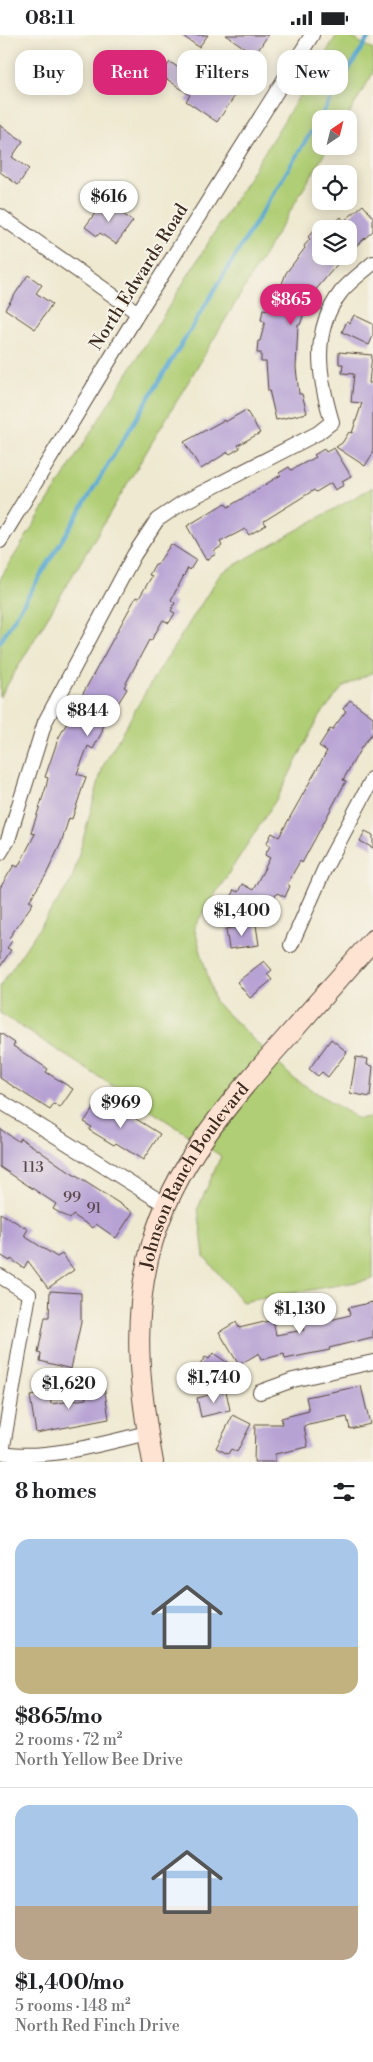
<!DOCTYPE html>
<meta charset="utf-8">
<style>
body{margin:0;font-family:"Libre Bodoni",serif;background:#f6f6f6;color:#202124;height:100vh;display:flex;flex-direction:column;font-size:19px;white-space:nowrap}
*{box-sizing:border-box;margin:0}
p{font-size:16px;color:#757577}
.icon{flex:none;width:28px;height:28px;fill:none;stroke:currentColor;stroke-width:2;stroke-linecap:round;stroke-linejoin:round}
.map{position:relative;height:1427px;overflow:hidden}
.sheet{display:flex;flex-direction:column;background:#fff;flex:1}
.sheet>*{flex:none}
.guide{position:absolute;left:15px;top:15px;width:344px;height:45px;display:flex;gap:10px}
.needle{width:32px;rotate:35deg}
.tools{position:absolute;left:312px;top:75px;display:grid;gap:10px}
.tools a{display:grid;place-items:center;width:45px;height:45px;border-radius:10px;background:#fff;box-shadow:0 2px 12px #0003;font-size:25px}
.price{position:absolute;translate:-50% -42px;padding:0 11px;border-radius:18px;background:#fff;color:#222;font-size:16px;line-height:32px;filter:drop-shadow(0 1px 2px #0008)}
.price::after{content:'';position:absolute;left:50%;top:30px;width:15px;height:11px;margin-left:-8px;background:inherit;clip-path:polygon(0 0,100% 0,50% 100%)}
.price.selected{background:#db2777;color:#fff}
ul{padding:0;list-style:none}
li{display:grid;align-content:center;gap:10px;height:265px;padding:0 15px}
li+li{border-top:1px solid #e0e0e0}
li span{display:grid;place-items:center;height:155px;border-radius:15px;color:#555}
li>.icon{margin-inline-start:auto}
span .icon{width:90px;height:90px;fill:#fffc;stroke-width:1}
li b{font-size:21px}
h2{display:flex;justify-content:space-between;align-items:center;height:60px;padding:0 15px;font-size:21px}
.pill{padding:0 18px;border-radius:15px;background:#fff;box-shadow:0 2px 12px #0003;font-size:18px;line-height:45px}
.pill.selected{background:#db2777;color:#fff}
.status{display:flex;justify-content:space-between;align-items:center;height:35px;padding:0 25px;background:#fff;direction:ltr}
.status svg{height:14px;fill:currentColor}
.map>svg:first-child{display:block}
.green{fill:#b0ce75;stroke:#767c4a}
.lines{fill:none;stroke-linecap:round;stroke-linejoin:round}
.stream{stroke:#59a8d3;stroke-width:4}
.building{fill:#b7a2d4}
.street-casing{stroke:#564739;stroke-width:16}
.secondary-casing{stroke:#564739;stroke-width:22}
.street{stroke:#fff;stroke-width:14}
.secondary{stroke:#fee3d2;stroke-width:20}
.labels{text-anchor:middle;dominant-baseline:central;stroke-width:4;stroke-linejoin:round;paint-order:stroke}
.number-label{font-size:15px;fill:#5a484c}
.street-label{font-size:18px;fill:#3b2a1e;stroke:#f7f3e8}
</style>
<div class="status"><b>08:11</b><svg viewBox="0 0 49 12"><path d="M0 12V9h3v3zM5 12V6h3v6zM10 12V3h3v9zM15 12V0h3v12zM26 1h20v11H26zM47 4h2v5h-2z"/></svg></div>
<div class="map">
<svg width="373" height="1427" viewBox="0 0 373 1427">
<rect width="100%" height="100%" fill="#f7f3e8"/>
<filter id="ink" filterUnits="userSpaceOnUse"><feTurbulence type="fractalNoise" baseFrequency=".02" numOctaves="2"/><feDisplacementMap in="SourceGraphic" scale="10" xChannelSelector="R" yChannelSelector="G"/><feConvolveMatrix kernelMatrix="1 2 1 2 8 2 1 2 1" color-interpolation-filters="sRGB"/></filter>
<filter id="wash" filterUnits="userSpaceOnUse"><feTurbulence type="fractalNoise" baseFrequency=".0096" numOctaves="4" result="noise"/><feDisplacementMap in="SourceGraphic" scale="20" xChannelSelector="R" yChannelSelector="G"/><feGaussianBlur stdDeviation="1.12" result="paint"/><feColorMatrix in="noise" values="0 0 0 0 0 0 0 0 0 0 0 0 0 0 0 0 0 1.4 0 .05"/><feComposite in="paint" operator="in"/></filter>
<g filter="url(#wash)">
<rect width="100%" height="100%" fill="#efe9d1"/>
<g class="green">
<polygon points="337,0 348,0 373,15 373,38 346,84 321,84 321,111 329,111 0,662 0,544"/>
<polygon points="373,452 373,637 343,652 318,683 279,760 194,892 215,967 293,1043 358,1084 373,1081 373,1244 242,1267 204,1221 198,1173 221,1121 0,978 0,951 72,845 103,731 149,651 221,538"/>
</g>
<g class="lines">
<polyline class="stream" points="0,607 370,0"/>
</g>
<g id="blocks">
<g class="building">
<polygon points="181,0 208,0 199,12"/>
<polygon points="226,0 268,0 255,20"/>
<polygon points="170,27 204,50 217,31 243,49 217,87 186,66 190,60 161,40"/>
<polygon points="0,90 23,106 12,122 29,134 18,150 0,137"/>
<polygon points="104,166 133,186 116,209 100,198 97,201 85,192"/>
<polygon points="363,170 373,182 373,196 349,217 349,194 328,194 341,182 344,186"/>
<polygon points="315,194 321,200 321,221 344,221 309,263 300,290 298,289 296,333 299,359 302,359 307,378 276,385 269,355 268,356 266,327 261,327 261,318 257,318 258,306 260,306 265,287 261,285 263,274 272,276 286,238 305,213 304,211 310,204 308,202"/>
<polygon points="28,240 42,250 36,258 52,269 35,294 5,274"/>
<polygon points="354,280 373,289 373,301 369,310 342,297 347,286 350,288"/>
<polygon points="339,317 372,320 369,348 373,348 373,418 365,431 336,412 342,408 349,397 352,398 362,368 351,367 354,339 342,338 343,329 339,329"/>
<polygon points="246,375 260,398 238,410 240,413 230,419 228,417 201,434 184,407 224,385 225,387"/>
<polygon points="334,413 351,441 342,446 344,450 335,455 331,448 316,457 314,455 264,486 266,490 249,500 245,494 220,507 222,511 214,516 216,519 206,525 187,491 225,468 228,472 281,440 279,438 289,432 291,435 316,422 314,420 324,414 326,417"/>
<polygon points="171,509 196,525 190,535 188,533 171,565 175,568 171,576 175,578 169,588 163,585 151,606 149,605 124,652 127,654 102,694 103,695 93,714 88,711 77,739 86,742 72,784 69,783 61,808 46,840 29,866 33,868 9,903 12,906 7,913 11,915 0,932 0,853 14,830 18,832 35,799 31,798 46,752 48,743 45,742 58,704 136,562 139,563 152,541 149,540 155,529 157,530"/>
<polygon points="350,665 373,682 373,697 361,713 343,745 346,746 302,828 300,826 287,849 290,851 285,862 277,858 262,883 229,864 234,855 238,857 242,849 253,855 270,823 265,820 270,811 266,809 272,798 279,802 327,716 319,711 330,694 332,695 346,676 343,674"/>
<polygon points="365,796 373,800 373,813 360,806"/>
<polygon points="256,890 259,910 229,914 226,894"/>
<polygon points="264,926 272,935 267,939 272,945 250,963 237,947"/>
<polygon points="0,998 15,1008 13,1011 48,1034 46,1037 73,1054 60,1073 54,1069 50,1075 0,1043"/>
<polygon points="331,1004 347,1017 328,1042 322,1037 318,1041 309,1034"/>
<polygon points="356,1022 368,1024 367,1030 373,1031 370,1062 350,1058"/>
<polygon points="101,1062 160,1099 143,1125 116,1108 114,1110 89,1095 91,1092 84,1087"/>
<polygon points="0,1094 18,1106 20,1103 34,1112 68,1136 133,1177 116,1203 96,1189 93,1193 73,1180 70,1184 53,1174 56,1169 0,1132"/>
<polygon points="0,1178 28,1194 24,1201 57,1222 62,1219 74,1235 48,1253 28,1226 24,1233 11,1224 10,1226 0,1220"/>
<polygon points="50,1256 81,1258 81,1287 71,1334 40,1326 41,1319 38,1318 45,1282 49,1282"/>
<polygon points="373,1267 373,1303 357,1307 357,1306 329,1313 330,1315 309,1319 285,1324 284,1319 261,1325 259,1318 239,1330 219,1297 236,1287 239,1293 273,1285 276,1300 304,1295 300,1280 321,1275 323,1287 350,1280 348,1273"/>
<polygon points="213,1318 234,1332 222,1349 198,1333 205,1322 209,1324"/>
<polygon points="104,1350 109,1384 36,1398 30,1361 50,1358 51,1369 86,1364 84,1353"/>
<polygon points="361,1351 370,1389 350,1394 347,1382 304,1391 308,1412 275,1419 275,1427 254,1427 255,1389 282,1389 281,1383 309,1376 306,1362"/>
<polygon points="226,1356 230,1375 201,1382 197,1363"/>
<polygon points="233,1380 251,1389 237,1417 231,1414 228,1419 216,1413"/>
</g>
</g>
</g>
<g filter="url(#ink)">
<use href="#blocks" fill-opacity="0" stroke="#564739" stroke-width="1"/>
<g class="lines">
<defs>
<g id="street">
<polyline points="0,181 138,278"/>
<polyline points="0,506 138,278 312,0"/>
<path d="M0 818 8 805 45 687 134 520 157 485 182 468 318 398 332 387C319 343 310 297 341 257 350 246 363 237 373 228"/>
<polyline points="291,910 324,835 373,743"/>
<polyline points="0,1066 166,1170"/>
<polyline points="0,1241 29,1259 2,1417"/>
<polyline points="260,1357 293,1345 373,1327"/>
<path d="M0 1417C39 1427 107 1408 147 1398"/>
</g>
<g id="secondary">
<path id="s1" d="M153 1427C139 1353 131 1283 152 1209 174 1131 227 1069 280 1010 311 975 342 940 373 905"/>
</g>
</defs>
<use href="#street" class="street-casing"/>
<use href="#secondary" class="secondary-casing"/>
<use href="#street" class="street"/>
<use href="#secondary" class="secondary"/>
</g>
</g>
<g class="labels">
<g class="number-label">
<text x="33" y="1132">113</text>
<text x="72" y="1162">99</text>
<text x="94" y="1173">91</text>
</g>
<g class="street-label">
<text transform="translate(139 242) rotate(-58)">North Edwards Road</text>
<text stroke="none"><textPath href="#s1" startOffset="300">Johnson Ranch Boulevard</textPath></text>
</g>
</g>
</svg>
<div class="tools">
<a><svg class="needle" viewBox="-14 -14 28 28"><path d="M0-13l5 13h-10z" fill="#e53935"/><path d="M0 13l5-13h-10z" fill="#757577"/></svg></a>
<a><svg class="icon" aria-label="locate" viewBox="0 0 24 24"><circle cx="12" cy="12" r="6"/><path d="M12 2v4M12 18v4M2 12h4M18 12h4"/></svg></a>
<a><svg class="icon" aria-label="layers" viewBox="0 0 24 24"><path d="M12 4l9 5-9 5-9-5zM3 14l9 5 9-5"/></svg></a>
</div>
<b class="price" style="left:109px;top:188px">$616</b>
<b class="price selected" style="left:291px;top:291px">$865</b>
<b class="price" style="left:88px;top:702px">$844</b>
<b class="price" style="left:242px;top:902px">$1,400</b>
<b class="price" style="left:121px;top:1094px">$969</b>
<b class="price" style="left:300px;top:1300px">$1,130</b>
<b class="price" style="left:214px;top:1369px">$1,740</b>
<b class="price" style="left:69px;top:1375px">$1,620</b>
<div class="guide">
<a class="pill">Buy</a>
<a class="pill selected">Rent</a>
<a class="pill">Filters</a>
<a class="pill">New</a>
</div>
</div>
<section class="sheet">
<h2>8 homes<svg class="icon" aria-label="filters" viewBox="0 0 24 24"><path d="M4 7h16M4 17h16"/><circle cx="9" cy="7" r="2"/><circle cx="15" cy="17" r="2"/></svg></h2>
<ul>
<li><span style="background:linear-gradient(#a9c7e8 70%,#c2b280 0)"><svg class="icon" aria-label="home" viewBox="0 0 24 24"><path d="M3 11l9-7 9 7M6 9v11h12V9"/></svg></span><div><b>$865/mo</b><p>2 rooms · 72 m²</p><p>North Yellow Bee Drive</p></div></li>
<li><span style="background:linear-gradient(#a9c7e8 65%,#b9a48a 0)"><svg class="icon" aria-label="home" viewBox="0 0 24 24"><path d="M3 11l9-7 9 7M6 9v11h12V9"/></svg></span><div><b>$1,400/mo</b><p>5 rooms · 148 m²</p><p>North Red Finch Drive</p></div></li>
</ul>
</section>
